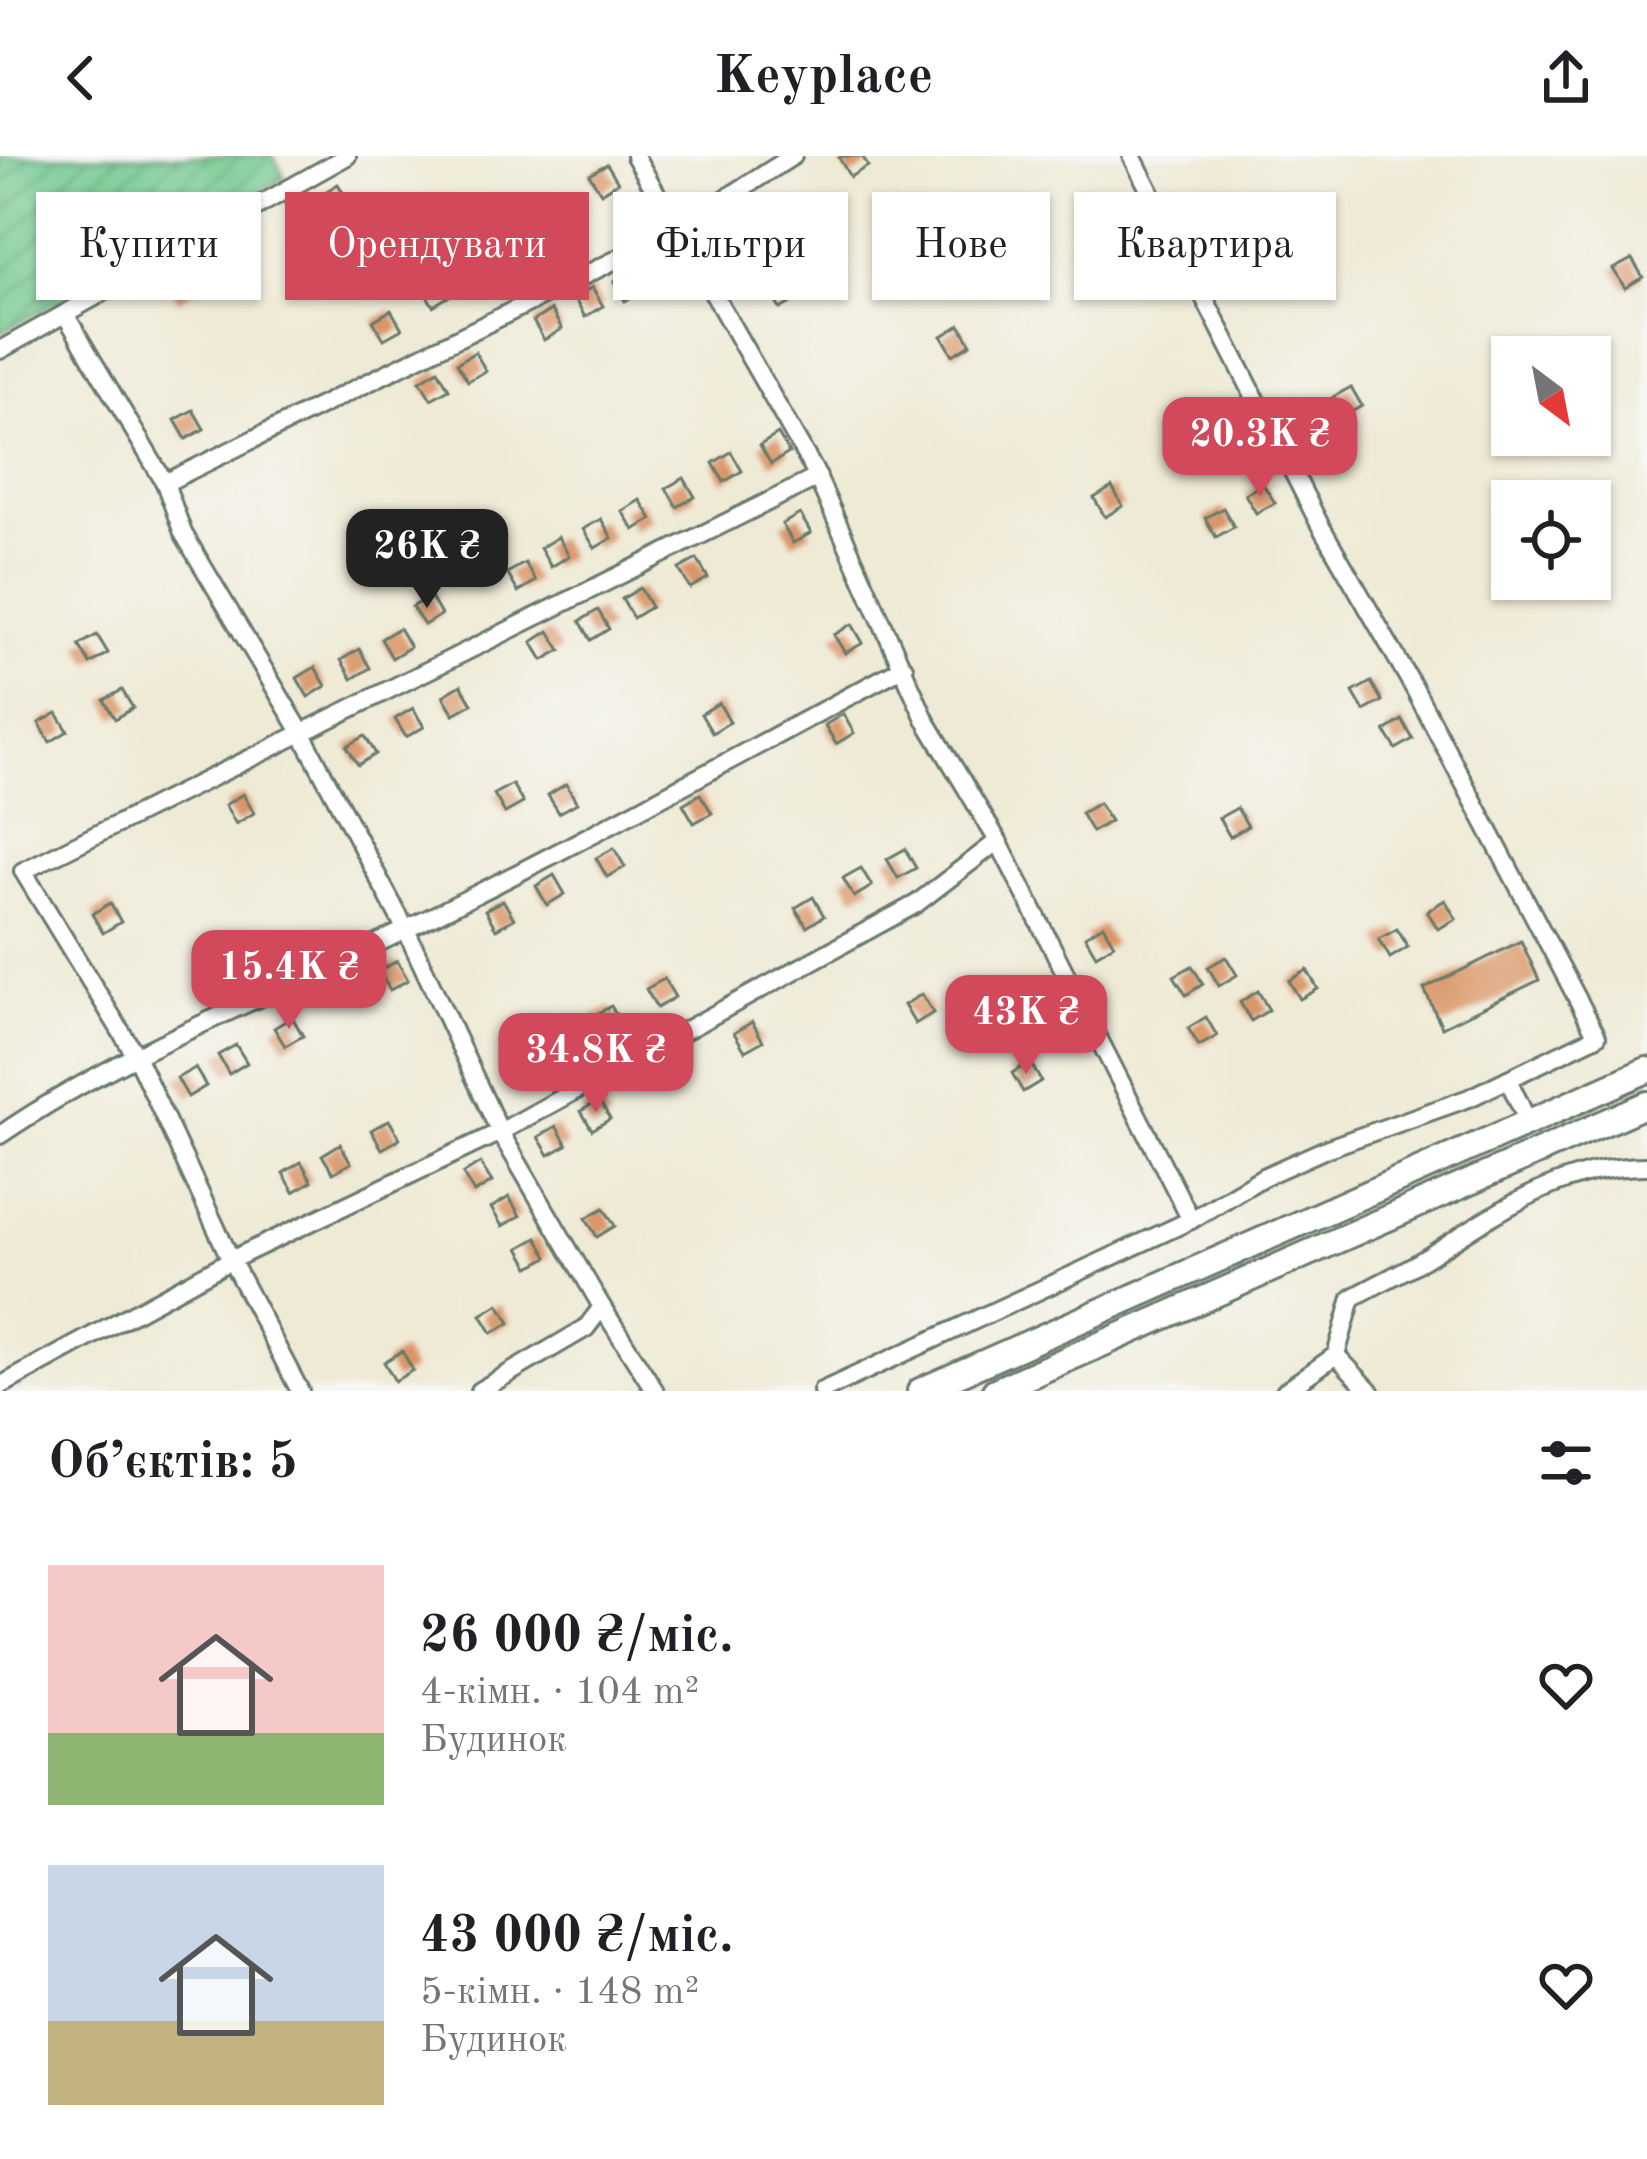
<!DOCTYPE html>
<html lang="uk">
<meta charset="utf-8">
<style>
body{margin:0;font-family:"Old Standard TT",serif;background:#f6f6f6;color:#202124;height:100vh;display:flex;flex-direction:column;font-size:45px;white-space:nowrap}
*{box-sizing:border-box;margin:0}
p{font-size:39px;color:#757577}
.icon{flex:none;width:66px;height:66px;fill:none;stroke:currentColor;stroke-width:2;stroke-linecap:round;stroke-linejoin:round}
.map{position:relative;height:1235px;overflow:hidden}
.panel{display:flex;flex-direction:column;background:#fff;flex:1}
.panel>*{flex:none}
.banner{position:absolute;left:36px;top:36px;width:1575px;height:108px;display:flex;gap:24px}
.needle{width:78px;rotate:148deg}
.fabs{position:absolute;left:1491px;top:180px;display:grid;gap:24px}
.fabs a{display:grid;place-items:center;width:120px;height:120px;border-radius:0px;background:#fff;box-shadow:0 3px 9px #0004;font-size:60px}
.price{position:absolute;translate:-50% -102px;padding:0 27px;border-radius:24px;background:#d1495b;color:#fff;font-size:39px;line-height:78px;filter:drop-shadow(0 3px 6px #0008)}
.price::after{content:'';position:absolute;left:50%;top:72px;width:36px;height:27px;margin-left:-18px;background:inherit;clip-path:polygon(0 0,100% 0,50% 100%)}
.price.selected{background:#222;color:#fff}
ul{padding:0;list-style:none}
li{display:flex;align-items:center;gap:36px;height:300px;padding:0 48px}
li span{display:grid;place-items:center;flex:none;width:336px;height:240px;border-radius:0px;color:#555}
li>.icon{margin-inline-start:auto}
span .icon{width:144px;height:144px;fill:#fffc;stroke-width:1}
li b{font-size:51px}
h2{display:flex;justify-content:space-between;align-items:center;height:144px;padding:0 48px;font-size:51px}
.pill{padding:0 42px;border-radius:0px;background:#fff;box-shadow:0 3px 9px #0004;font-size:42px;line-height:108px}
.pill.selected{background:#d1495b;color:#fff}
header{display:flex;justify-content:space-between;align-items:center;height:156px;padding:0 48px;background:#fff;font-size:54px;font-weight:700}
.map>svg:first-child{display:block}
.garden{fill:url(#garden-furrows);stroke:#488260;stroke-width:3}
.building{fill:#da9668}
.lines{fill:none;stroke-linecap:round;stroke-linejoin:round}
.minor-casing{stroke:#687a6c;stroke-width:22}
.highway-casing{stroke:#687a6c;stroke-width:30}
.minor{stroke:#fff;stroke-width:16}
.highway{stroke:#fff;stroke-width:24}
</style>
<header><svg class="icon" aria-label="back" viewBox="0 0 24 24"><path d="M15 5l-7 7 7 7"/></svg>Keyplace<svg class="icon" aria-label="share" viewBox="0 0 24 24"><path d="M12 15V3M7 8l5-5 5 5M5 13v7h14v-7"/></svg></header>
<div class="map">
<svg width="1647" height="1235" viewBox="0 0 1647 1235">
<defs>
<pattern id="garden-furrows" width="10" height="10" patternUnits="userSpaceOnUse" patternTransform="scale(3)"><rect width="10" height="10" fill="#70c88d"/><path d="M-1 1l2-2M0 10L10 0M9 11l2-2" fill="none" stroke="#5ba474"/></pattern>
</defs>
<rect width="100%" height="100%" fill="#f6f6f2"/>
<filter id="ink" filterUnits="userSpaceOnUse"><feTurbulence type="fractalNoise" baseFrequency=".00833" numOctaves="2"/><feDisplacementMap in="SourceGraphic" scale="24" xChannelSelector="R" yChannelSelector="G"/><feConvolveMatrix kernelMatrix="1 2 1 2 8 2 1 2 1" color-interpolation-filters="sRGB"/></filter>
<filter id="wash" filterUnits="userSpaceOnUse"><feTurbulence type="fractalNoise" baseFrequency=".004" numOctaves="4" result="noise"/><feDisplacementMap in="SourceGraphic" scale="48" xChannelSelector="R" yChannelSelector="G"/><feGaussianBlur stdDeviation="2.7" result="paint"/><feColorMatrix in="noise" values="0 0 0 0 0 0 0 0 0 0 0 0 0 0 0 0 0 1.4 0 .05"/><feComposite in="paint" operator="in"/></filter>
<g filter="url(#wash)">
<rect width="100%" height="100%" fill="#efead5"/>
<polygon class="garden" points="0,0 273,0 285,22 0,177"/>
<g id="blocks">
<g class="building">
<polygon points="843,0 862,0 868,10 850,21 839,2"/>
<polygon points="607,8 618,26 601,37 589,18"/>
<polygon points="338,28 349,47 331,58 320,39"/>
<polygon points="557,59 568,78 550,88 539,69"/>
<polygon points="734,61 745,80 728,90 716,71"/>
<polygon points="407,87 418,106 400,117 389,98"/>
<polygon points="238,89 249,107 231,118 220,99"/>
<polygon points="666,94 677,112 659,123 648,104"/>
<polygon points="491,100 502,119 484,129 473,110"/>
<polygon points="1632,103 1643,121 1625,132 1613,113"/>
<polygon points="632,115 643,134 625,145 614,126"/>
<polygon points="184,116 196,134 178,145 167,126"/>
<polygon points="440,121 451,139 433,150 422,131"/>
<polygon points="787,124 798,143 780,153 769,134"/>
<polygon points="592,131 603,150 585,161 574,142"/>
<polygon points="391,154 402,173 384,183 373,165"/>
<polygon points="551,154 562,173 544,184 533,165"/>
<polygon points="960,169 971,188 953,199 942,180"/>
<polygon points="475,196 486,215 468,225 457,207"/>
<polygon points="438,214 449,233 431,243 420,225"/>
<polygon points="1351,231 1362,250 1344,260 1333,241"/>
<polygon points="193,254 204,273 186,283 175,264"/>
<polygon points="778,278 789,297 771,308 760,289"/>
<polygon points="731,296 742,315 724,326 713,307"/>
<polygon points="684,322 695,341 677,351 666,332"/>
<polygon points="1263,328 1275,347 1256,357 1245,338"/>
<polygon points="1112,331 1123,350 1105,361 1094,342"/>
<polygon points="640,344 652,363 634,374 622,355"/>
<polygon points="1223,352 1234,371 1216,381 1205,362"/>
<polygon points="800,358 811,377 793,387 782,368"/>
<polygon points="601,363 612,382 595,392 583,373"/>
<polygon points="558,381 569,400 551,411 540,392"/>
<polygon points="697,403 708,422 690,432 679,413"/>
<polygon points="525,407 536,425 518,436 507,417"/>
<polygon points="640,432 651,451 633,462 622,443"/>
<polygon points="430,440 441,459 424,469 412,451"/>
<polygon points="598,454 609,473 591,484 580,465"/>
<polygon points="852,468 863,487 845,497 834,479"/>
<polygon points="399,472 410,491 392,502 381,483"/>
<polygon points="549,475 561,494 543,504 532,486"/>
<polygon points="97,479 108,497 90,508 79,489"/>
<polygon points="359,493 370,512 352,523 341,504"/>
<polygon points="315,511 326,530 308,541 297,522"/>
<polygon points="1371,526 1382,545 1364,555 1353,536"/>
<polygon points="461,529 472,548 454,558 443,540"/>
<polygon points="122,534 133,552 115,563 104,544"/>
<polygon points="719,547 730,566 712,577 701,558"/>
<polygon points="413,552 424,571 406,581 395,563"/>
<polygon points="57,557 68,575 50,586 39,567"/>
<polygon points="843,558 854,577 836,588 825,569"/>
<polygon points="1402,564 1413,583 1396,593 1385,575"/>
<polygon points="365,580 376,598 358,609 347,590"/>
<polygon points="512,628 523,647 505,657 494,638"/>
<polygon points="566,628 577,647 559,657 548,639"/>
<polygon points="243,638 254,657 236,668 225,649"/>
<polygon points="700,638 712,657 694,667 683,648"/>
<polygon points="1099,647 1110,665 1092,676 1081,657"/>
<polygon points="1237,652 1248,670 1230,681 1219,662"/>
<polygon points="614,692 625,711 607,721 596,702"/>
<polygon points="905,693 916,712 898,722 887,703"/>
<polygon points="861,712 872,730 854,741 843,722"/>
<polygon points="554,719 565,738 547,749 536,730"/>
<polygon points="813,741 824,760 807,771 795,752"/>
<polygon points="503,744 514,763 496,773 485,754"/>
<polygon points="1445,744 1456,763 1438,773 1427,755"/>
<polygon points="110,747 121,766 103,777 92,758"/>
<polygon points="1103,769 1114,788 1096,799 1085,780"/>
<polygon points="1397,773 1408,791 1390,802 1379,783"/>
<polygon points="250,781 261,800 243,811 232,792"/>
<polygon points="1521,785 1539,824 1442,871 1424,833"/>
<polygon points="1226,801 1237,819 1219,830 1208,811"/>
<polygon points="397,805 408,824 390,834 379,815"/>
<polygon points="1192,810 1203,828 1186,839 1174,820"/>
<polygon points="1307,814 1318,833 1300,843 1289,825"/>
<polygon points="664,823 675,841 657,852 646,833"/>
<polygon points="1258,835 1269,854 1251,865 1240,846"/>
<polygon points="922,838 933,857 915,868 904,849"/>
<polygon points="611,850 622,868 604,879 593,860"/>
<polygon points="292,861 303,880 285,890 274,872"/>
<polygon points="1206,861 1217,880 1199,890 1188,872"/>
<polygon points="752,866 763,885 745,895 734,877"/>
<polygon points="537,886 549,905 531,915 520,896"/>
<polygon points="236,889 247,907 229,918 218,899"/>
<polygon points="1030,906 1041,925 1023,936 1012,917"/>
<polygon points="195,912 206,930 188,941 177,922"/>
<polygon points="599,944 610,963 592,974 581,955"/>
<polygon points="389,964 400,983 382,993 371,974"/>
<polygon points="556,970 567,989 549,999 538,981"/>
<polygon points="340,988 351,1007 333,1017 322,999"/>
<polygon points="301,1006 312,1025 294,1036 283,1017"/>
<polygon points="480,1007 492,1026 474,1037 463,1018"/>
<polygon points="509,1041 520,1060 502,1070 491,1052"/>
<polygon points="604,1052 615,1070 597,1081 586,1062"/>
<polygon points="537,1082 548,1101 530,1111 519,1092"/>
<polygon points="499,1148 510,1167 492,1177 481,1159"/>
<polygon points="402,1195 413,1214 395,1225 384,1206"/>
</g>
</g>
</g>
<g filter="url(#ink)">
<use href="#blocks" fill-opacity="0" stroke="#687a6c" stroke-width="3"/>
<g class="lines">
<defs>
<g id="minor">
<polyline points="635,0 814,314 926,565 998,685 1191,1064"/>
<polyline points="65,158 165,327 183,377 301,576 406,774 500,976 602,1151 586,1172 479,1235"/>
<polyline points="0,194 347,0"/>
<polyline points="165,327 676,74 793,0"/>
<polyline points="1508,923 1528,966"/>
<path d="M0 979C125 893 270 841 405 774 574 691 738 599 904 511"/>
<polyline points="602,1151 655,1235"/>
<polyline points="1336,1199 1370,1235"/>
<polyline points="0,1230 231,1104 500,976 916,748 998,685"/>
<polyline points="300,1235 231,1104 136,900 23,715 818,321"/>
<polyline points="822,1235 1191,1064 1263,1021 1328,992 1469,942 1597,880 1414,532 1320,369 1132,0"/>
<path d="M1285 1235 1336 1199 1352 1142C1379 1127 1408 1114 1434 1097 1500 1054 1566 1009 1647 1010"/>
</g>
<g id="highway">
<polyline points="920,1235 1647,914"/>
<polyline points="995,1235 1647,948"/>
</g>
</defs>
<use href="#minor" class="minor-casing"/>
<use href="#highway" class="highway-casing"/>
<use href="#minor" class="minor"/>
<use href="#highway" class="highway"/>
</g>
</g>
</svg>
<div class="fabs">
<a><svg class="needle" viewBox="-14 -14 28 28"><path d="M0-13l5 13h-10z" fill="#e53935"/><path d="M0 13l5-13h-10z" fill="#757577"/></svg></a>
<a><svg class="icon" aria-label="locate" viewBox="0 0 24 24"><circle cx="12" cy="12" r="6"/><path d="M12 2v4M12 18v4M2 12h4M18 12h4"/></svg></a>
</div>
<b class="price" style="left:1260px;top:343px">20.3K ₴</b>
<b class="price selected" style="left:427px;top:455px">26K ₴</b>
<b class="price" style="left:289px;top:876px">15.4K ₴</b>
<b class="price" style="left:1026px;top:921px">43K ₴</b>
<b class="price" style="left:596px;top:959px">34.8K ₴</b>
<div class="banner">
<a class="pill">Купити</a>
<a class="pill selected">Орендувати</a>
<a class="pill">Фільтри</a>
<a class="pill">Нове</a>
<a class="pill">Квартира</a>
</div>
</div>
<section class="panel">
<h2>Об’єктів: 5<svg class="icon" aria-label="filters" viewBox="0 0 24 24"><path d="M4 7h16M4 17h16"/><circle cx="9" cy="7" r="2"/><circle cx="15" cy="17" r="2"/></svg></h2>
<ul>
<li><span style="background:linear-gradient(#f6c9c9 70%,#8fb573 0)"><svg class="icon" aria-label="home" viewBox="0 0 24 24"><path d="M3 11l9-7 9 7M6 9v11h12V9"/></svg></span><div><b>26 000 ₴/міс.</b><p>4-кімн. · 104 m²</p><p>Будинок</p></div><svg class="icon" aria-label="heart" viewBox="0 0 24 24"><path d="M12 20l-8-8c-3-5 5-10 8-4 3-6 11-1 8 4z"/></svg></li>
<li><span style="background:linear-gradient(#c9d6e8 65%,#c2b280 0)"><svg class="icon" aria-label="home" viewBox="0 0 24 24"><path d="M3 11l9-7 9 7M6 9v11h12V9"/></svg></span><div><b>43 000 ₴/міс.</b><p>5-кімн. · 148 m²</p><p>Будинок</p></div><svg class="icon" aria-label="heart" viewBox="0 0 24 24"><path d="M12 20l-8-8c-3-5 5-10 8-4 3-6 11-1 8 4z"/></svg></li>
</ul>
</section>
